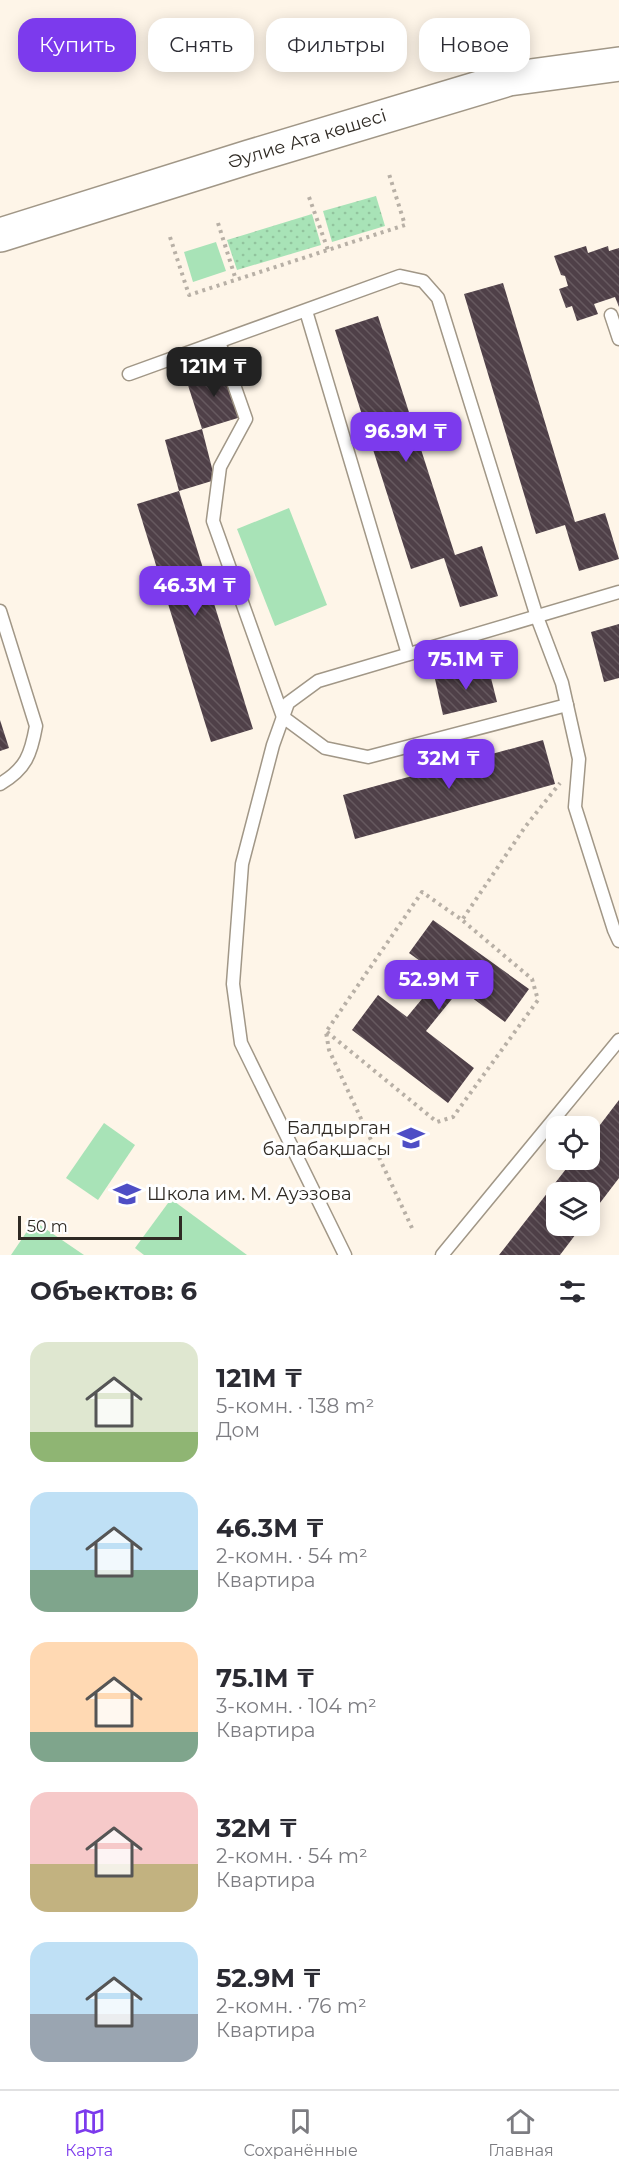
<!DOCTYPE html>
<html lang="ru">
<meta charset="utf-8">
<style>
body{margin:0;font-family:Montserrat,sans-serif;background:#f7f7f7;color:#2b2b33;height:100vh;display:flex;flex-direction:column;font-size:22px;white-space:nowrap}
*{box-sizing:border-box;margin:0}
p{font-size:20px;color:#7c7c81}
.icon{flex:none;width:33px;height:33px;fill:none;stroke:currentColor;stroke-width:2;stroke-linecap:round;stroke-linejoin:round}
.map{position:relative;height:1255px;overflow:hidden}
.side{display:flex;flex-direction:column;background:#fff;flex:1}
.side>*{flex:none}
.top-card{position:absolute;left:18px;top:18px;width:584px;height:54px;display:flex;gap:12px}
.buttons{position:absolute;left:546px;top:1116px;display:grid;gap:12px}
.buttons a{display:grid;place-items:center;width:54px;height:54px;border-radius:12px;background:#fff;box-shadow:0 3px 15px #0003;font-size:30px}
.scale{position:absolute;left:18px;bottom:15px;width:164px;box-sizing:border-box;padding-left:6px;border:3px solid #2f2a24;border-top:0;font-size:16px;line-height:21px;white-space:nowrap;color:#2f2a24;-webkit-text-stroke:4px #fff;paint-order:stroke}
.price{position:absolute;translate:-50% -51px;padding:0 14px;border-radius:12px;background:#7c3aed;color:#fff;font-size:20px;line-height:39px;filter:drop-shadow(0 2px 3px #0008)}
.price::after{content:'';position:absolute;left:50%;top:36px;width:18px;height:14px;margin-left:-9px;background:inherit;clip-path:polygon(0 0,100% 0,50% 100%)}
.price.active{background:#222;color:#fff}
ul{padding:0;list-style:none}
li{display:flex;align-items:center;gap:18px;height:150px;padding:0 30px}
li span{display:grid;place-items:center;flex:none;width:168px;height:120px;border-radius:18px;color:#555}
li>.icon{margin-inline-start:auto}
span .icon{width:72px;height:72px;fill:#fffc;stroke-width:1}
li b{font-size:26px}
h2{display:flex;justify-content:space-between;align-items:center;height:72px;padding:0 30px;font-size:26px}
.chip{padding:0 21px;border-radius:18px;background:#fff;box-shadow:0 3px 15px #0003;font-size:21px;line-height:54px}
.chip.active{background:#7c3aed;color:#fff}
.tab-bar{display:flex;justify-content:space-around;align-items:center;height:84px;border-top:2px solid #e1e1e2;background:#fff;font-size:16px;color:#7c7c81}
.tab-bar a{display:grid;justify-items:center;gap:3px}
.tab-bar .active{color:#7c3aed}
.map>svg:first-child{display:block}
.park{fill:url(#park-dots)}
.garden{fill:#a8e3b7}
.building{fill:url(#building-back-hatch)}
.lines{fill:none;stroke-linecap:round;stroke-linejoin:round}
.service-casing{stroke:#a19787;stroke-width:15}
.secondary-casing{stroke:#a19787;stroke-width:36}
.path{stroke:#b8b0a6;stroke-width:4;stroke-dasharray:3 4.5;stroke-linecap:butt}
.service{stroke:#fff;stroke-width:12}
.secondary{stroke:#fff;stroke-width:33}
.labels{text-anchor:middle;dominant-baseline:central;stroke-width:6;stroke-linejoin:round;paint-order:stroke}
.street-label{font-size:18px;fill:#2f2a24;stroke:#fff}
.poi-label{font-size:18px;fill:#2f2a24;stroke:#fff;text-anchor:end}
</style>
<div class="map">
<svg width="619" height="1255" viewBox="0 0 619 1255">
<defs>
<pattern id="park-dots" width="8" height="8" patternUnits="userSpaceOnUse" patternTransform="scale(1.5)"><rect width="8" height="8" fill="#a8e3b7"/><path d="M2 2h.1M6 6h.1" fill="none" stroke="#91c39d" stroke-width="1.8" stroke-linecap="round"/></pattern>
<pattern id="building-back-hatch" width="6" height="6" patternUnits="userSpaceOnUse" patternTransform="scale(1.5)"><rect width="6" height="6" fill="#4f4048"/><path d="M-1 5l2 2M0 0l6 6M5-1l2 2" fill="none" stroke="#66595f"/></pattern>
</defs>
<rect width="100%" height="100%" fill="#fef5e8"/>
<g class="park">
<polygon points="376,196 385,226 332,242 323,211"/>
<polygon points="312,214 321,245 237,270 227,240"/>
</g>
<g class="garden">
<polygon points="216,242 226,271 193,282 184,252"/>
<polygon points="289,508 327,605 275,626 237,529"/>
<polygon points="104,1123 135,1145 98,1200 66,1178"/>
<polygon points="171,1199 247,1255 144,1255 135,1248"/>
<polygon points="34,1221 84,1255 11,1255"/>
</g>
<g class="building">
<polygon points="586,246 588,253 608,246 609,251 619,248 619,307 615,297 594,304 598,314 577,321 572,306 566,308 559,289 568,286 565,276 561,275 554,256"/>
<polygon points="503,283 575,522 605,513 619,559 579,571 565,525 536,534 464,294"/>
<polygon points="378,316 455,555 482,546 498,596 460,607 444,558 411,569 335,330"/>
<polygon points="225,366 241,417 202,429 186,379"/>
<polygon points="202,429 215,480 179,491 165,440"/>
<polygon points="179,491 253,729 211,742 137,504"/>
<polygon points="619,624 619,678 604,682 591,632"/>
<polygon points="488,666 497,702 443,715 435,679"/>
<polygon points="0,720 9,748 0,751"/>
<polygon points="543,740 555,784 355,839 343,795"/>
<polygon points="433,920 529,989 505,1022 460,989 426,1031 474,1068 448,1103 352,1030 378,995 407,1017 441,976 409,953"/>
<polygon points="619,1100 619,1178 590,1216 590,1192 556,1192 556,1226 582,1226 560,1255 499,1255 573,1160 590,1160 590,1138"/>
</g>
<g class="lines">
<defs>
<g id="service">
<polyline points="306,311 408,654"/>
<polyline points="611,315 619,339"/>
<polyline points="219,342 246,419 220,467 213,521 283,717 325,748 368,757 567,705"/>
<polyline points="129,374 400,276 423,281 438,298 537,617 562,683 579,759 575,807 614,930 619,941"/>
<path d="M0 611 36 726C31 754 26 769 0 784"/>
<polyline points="345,1255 241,1043 233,984 242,864 273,745 288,703 318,681 619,592"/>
<polyline points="442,1255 619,1040"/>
</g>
<polyline id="secondary" points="0,235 249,157 509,79 619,64"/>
</defs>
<use href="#service" class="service-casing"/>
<use href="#secondary" class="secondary-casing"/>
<g class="path">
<polyline points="309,197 328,250"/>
<polyline points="218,223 236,280"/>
<polyline points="170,237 189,295 405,225 389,174"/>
<polyline points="327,1032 437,1122 453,1117 538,1000 532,979 462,920"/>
<polyline points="412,1228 329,1050 326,1032 422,892 462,920 525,827 560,783"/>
</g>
<use href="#service" class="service"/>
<use href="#secondary" class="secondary"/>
</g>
<defs>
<symbol id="school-bare" viewBox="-9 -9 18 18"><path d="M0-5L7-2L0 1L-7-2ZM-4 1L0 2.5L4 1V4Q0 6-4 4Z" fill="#4e4ec5" stroke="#fff" stroke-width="2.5" paint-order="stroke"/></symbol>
</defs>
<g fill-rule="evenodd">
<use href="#school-bare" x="392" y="1119" width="38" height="38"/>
<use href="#school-bare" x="108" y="1175" width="38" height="38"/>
</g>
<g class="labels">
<g class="street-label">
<text transform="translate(307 139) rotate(-17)">Әулие Ата көшесі</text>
</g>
<g class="poi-label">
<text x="391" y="1128">Балдырган<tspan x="391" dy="21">балабақшасы</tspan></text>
<text x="147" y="1194" text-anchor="start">Школа им. М. Ауэзова</text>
</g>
</g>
</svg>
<div class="buttons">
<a><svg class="icon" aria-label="locate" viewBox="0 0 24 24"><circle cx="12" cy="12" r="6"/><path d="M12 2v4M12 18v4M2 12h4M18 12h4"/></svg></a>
<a><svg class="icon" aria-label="layers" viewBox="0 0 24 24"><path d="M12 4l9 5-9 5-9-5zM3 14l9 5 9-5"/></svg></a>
</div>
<div class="scale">50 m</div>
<b class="price active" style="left:214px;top:398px">121M ₸</b>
<b class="price" style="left:406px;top:463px">96.9M ₸</b>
<b class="price" style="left:195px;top:617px">46.3M ₸</b>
<b class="price" style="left:466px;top:691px">75.1M ₸</b>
<b class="price" style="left:449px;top:790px">32M ₸</b>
<b class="price" style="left:439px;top:1011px">52.9M ₸</b>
<div class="top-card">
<a class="chip active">Купить</a>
<a class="chip">Снять</a>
<a class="chip">Фильтры</a>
<a class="chip">Новое</a>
</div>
</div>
<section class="side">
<h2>Объектов: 6<svg class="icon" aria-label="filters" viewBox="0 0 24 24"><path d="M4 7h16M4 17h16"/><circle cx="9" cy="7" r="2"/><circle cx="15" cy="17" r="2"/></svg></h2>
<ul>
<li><span style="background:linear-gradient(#dfe7d0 75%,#8fb573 0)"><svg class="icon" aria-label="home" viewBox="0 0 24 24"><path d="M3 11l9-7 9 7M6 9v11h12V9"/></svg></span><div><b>121M ₸</b><p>5-комн. · 138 m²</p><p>Дом</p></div></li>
<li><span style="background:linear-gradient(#bfe0f5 65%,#7fa58c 0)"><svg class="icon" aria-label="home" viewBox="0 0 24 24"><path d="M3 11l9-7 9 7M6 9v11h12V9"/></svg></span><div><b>46.3M ₸</b><p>2-комн. · 54 m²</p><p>Квартира</p></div></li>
<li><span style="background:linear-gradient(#ffd9b3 75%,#7fa58c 0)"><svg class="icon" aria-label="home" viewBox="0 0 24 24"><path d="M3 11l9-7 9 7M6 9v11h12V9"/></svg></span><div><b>75.1M ₸</b><p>3-комн. · 104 m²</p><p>Квартира</p></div></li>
<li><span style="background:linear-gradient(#f6c9c9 60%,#c2b280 0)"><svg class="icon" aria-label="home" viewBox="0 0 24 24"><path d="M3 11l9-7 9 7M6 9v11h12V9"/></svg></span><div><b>32M ₸</b><p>2-комн. · 54 m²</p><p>Квартира</p></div></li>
<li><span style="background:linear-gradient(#bfe0f5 60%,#9aa5b1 0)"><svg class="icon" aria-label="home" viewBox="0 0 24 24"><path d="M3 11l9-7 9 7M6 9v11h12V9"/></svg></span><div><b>52.9M ₸</b><p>2-комн. · 76 m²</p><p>Квартира</p></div></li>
</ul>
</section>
<nav class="tab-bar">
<a class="active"><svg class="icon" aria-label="map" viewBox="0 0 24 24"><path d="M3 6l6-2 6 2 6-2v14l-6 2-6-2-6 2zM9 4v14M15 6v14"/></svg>Карта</a>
<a><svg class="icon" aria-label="saved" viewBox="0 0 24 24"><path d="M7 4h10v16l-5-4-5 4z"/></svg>Сохранённые</a>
<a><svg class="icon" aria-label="home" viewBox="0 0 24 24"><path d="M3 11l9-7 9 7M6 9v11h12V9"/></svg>Главная</a>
</nav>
